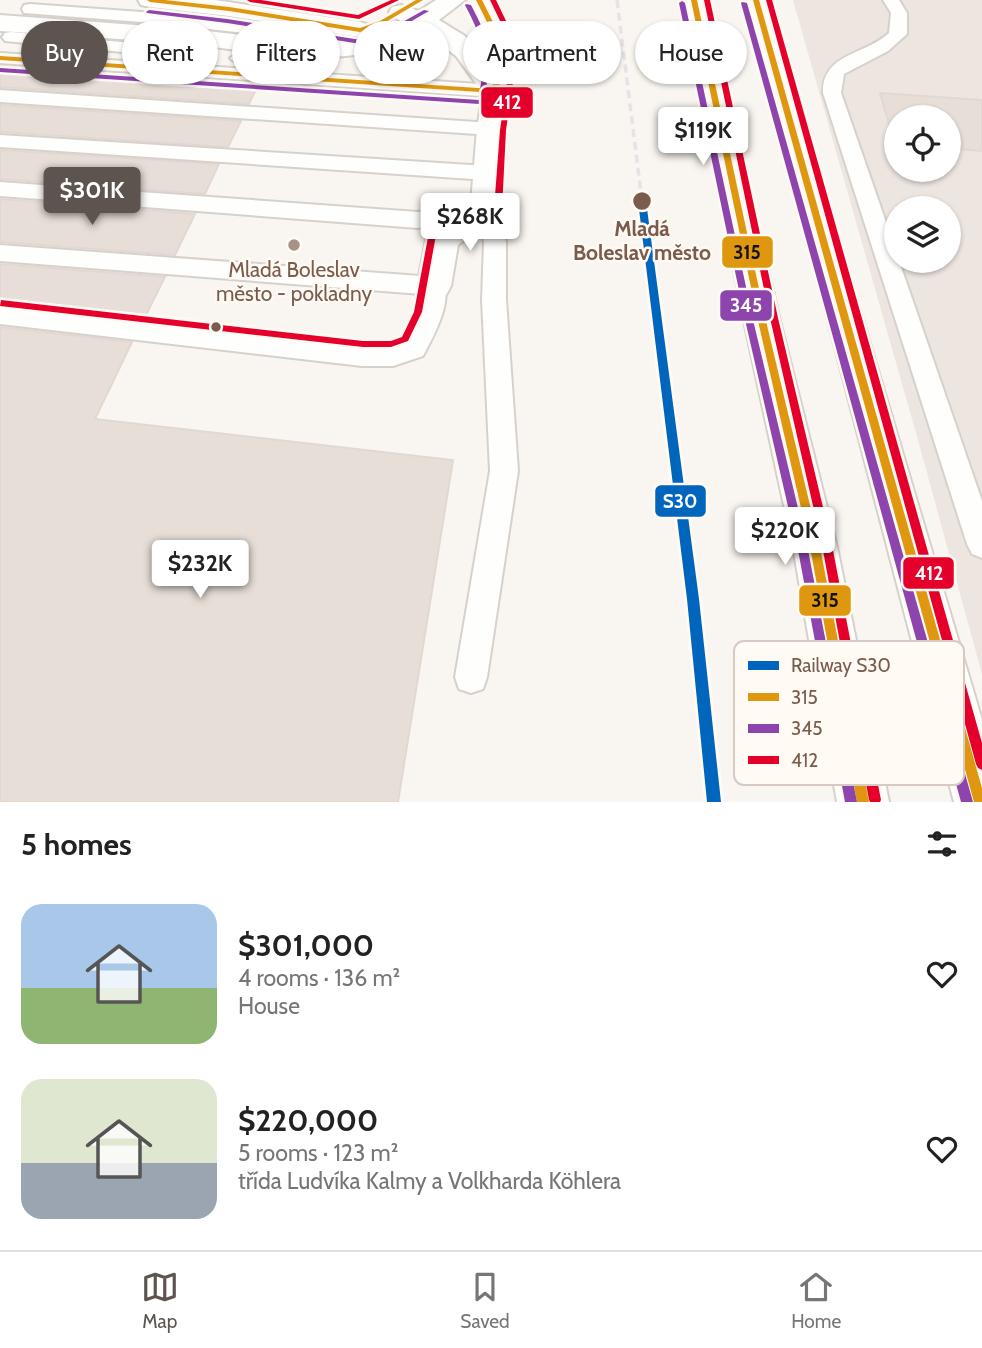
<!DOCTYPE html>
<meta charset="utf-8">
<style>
body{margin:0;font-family:Cabin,sans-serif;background:#f6f6f6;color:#222;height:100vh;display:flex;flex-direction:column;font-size:26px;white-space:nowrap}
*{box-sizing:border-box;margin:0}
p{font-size:23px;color:#767676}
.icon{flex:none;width:38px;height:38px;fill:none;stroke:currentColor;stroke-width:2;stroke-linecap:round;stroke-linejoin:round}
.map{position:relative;height:802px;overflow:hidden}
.details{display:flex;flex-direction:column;background:#fff;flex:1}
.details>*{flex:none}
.banner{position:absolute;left:21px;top:21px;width:942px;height:63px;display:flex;gap:14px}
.tools{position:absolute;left:884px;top:105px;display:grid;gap:14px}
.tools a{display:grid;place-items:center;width:77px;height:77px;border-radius:50%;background:#fff;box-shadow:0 2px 5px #0004;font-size:35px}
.price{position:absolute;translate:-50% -60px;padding:0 16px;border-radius:7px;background:#fff;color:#222;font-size:23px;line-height:46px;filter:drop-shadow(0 2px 4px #0008)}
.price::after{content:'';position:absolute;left:50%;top:42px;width:21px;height:16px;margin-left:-10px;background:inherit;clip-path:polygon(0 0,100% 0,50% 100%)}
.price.selected{background:#5d544f;color:#fff}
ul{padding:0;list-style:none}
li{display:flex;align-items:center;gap:21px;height:175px;padding:0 21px}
li span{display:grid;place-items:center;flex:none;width:196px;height:140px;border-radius:21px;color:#555}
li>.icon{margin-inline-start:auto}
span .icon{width:84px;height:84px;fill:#fffc;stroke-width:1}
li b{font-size:30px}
h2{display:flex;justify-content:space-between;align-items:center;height:84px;padding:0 21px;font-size:30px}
.chip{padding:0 24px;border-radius:32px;background:#fff;box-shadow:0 2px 5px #0004;font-size:24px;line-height:63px}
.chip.selected{background:#5d544f;color:#fff}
.menu{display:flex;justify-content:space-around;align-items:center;height:98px;border-top:2px solid #e0e0e0;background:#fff;font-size:19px;color:#767676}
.menu a{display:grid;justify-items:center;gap:4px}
.menu .selected{color:#5d544f}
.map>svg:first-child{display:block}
.industrial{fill:#ede5e0;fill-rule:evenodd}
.building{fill:#e6ded7;stroke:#e2d8d2;stroke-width:2}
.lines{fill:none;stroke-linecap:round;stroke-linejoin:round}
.service-casing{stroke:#d7d1cb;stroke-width:4}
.minor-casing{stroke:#d7d1cb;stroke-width:4}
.tertiary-casing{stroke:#d7d1cb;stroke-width:4}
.service{fill:#fefefd;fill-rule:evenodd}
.minor{fill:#fefefd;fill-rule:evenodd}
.tertiary{fill:#fefefd;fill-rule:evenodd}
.rail{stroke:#e6e3e7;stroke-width:3.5;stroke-dasharray:8 5;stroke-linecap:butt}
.bus-1-casing{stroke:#fffaf3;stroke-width:5}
.bus-2-casing{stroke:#fffaf3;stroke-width:5}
.bus-3-casing{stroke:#fffaf3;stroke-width:5}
.bus-1{fill:#de970f;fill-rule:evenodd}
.bus-2{fill:#8e44ad;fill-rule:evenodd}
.bus-3{fill:#e4002b;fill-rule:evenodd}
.rail-1-casing{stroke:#fffaf3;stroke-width:6}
.rail-1{fill:#0065bd;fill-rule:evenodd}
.stop-dot{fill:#7a5c4d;stroke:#fffaf3;stroke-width:2.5}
.poi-dot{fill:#a69286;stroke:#fffaf3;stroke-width:2.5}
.labels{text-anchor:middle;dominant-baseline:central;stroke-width:5;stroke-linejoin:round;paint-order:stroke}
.stop-label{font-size:21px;font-weight:bold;fill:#7a5c4d;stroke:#fffaf3}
.poi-label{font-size:21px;fill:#7a5c4d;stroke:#fffaf3}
.key{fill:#fffaf3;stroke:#d7cbc1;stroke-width:2}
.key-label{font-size:19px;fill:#7a5c4d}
.line-badge{stroke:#fffaf3;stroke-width:2.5}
.badge-label{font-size:19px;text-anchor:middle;font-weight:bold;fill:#fff}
.pale-badge-label{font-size:19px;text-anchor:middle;font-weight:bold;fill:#111}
</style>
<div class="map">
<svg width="982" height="802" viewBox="0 0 982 802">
<rect width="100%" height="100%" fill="#f9f5f0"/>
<path class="industrial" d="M793 0H982V674L918 440ZM896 117H948V170H896ZM896 208H948V261H896Z"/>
<g class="building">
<polygon points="0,66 258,85 249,104 0,87"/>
<polygon points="880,93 982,100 982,151 948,148 948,117 896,117 895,144"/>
<polygon points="0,105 241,121 228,147 0,132"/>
<polygon points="0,150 219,164 205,194 0,179"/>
<polygon points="0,199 195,214 175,255 0,242"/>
<polygon points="0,264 165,277 144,319 0,303"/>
<polygon points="0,327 132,342 95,419 453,460 398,802 0,802"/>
</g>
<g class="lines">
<defs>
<g id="service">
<path d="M883 0H899L907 13V34L888 51 844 74 841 93 896 251V261H899L982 501V558L972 554 967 544 823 93C822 53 866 55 889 33L891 13Z"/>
<polygon points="30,4 155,13 309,30 318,35 309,40 155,23 24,13 22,9 24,5"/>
<polygon points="11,32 187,48 196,53 187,58 5,41 2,37 5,33"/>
<path d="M310 46 316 47 319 51 316 55C298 59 243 73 230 58L239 53 266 54Z"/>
<polygon points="0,53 495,85 504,91 495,97 0,63"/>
<polygon points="0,90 491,123 498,125 501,129 498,133 491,135 0,102"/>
<polygon points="0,135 487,166 494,168 497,173 494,178 487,180 0,147"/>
<polygon points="0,182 418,212 486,201 494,203 506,242 506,300 518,471 487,677 483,689 471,693 459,689 455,677 490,471 482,300 484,242 477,217 418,228 0,196"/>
<path d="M0 245 434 277 442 280C454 300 433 337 423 356L393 366H362L0 324V306L362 346H393L405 342 418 316 421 294 0 261Z"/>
</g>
<path id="minor" d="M138 0H215L360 22 369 25 373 30 370 34 402 21 392 17 389 12 392 7 401 5 419 11 436 0H465L439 20 465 36 488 62 481 30 467 0H491L507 30 515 56 505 129 502 208 497 216 458 245 451 286 446 295 434 299 422 295 417 286 426 240 430 232 471 203 477 129 483 93 456 56 422 31C351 76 263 51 187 44 124 39 62 35 0 31V15L190 29 310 43 359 37 229 16 150 7 141 5Z"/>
<g id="tertiary">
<polygon points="682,0 706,0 780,321 837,547 889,802 837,802 793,547 744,321"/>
<polygon points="744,0 768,0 982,720 982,802 954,802"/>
</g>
</defs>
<use href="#service" class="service-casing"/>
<use href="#minor" class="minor-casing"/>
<use href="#tertiary" class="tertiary-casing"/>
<use href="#service" class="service"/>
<use href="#minor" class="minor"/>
<use href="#tertiary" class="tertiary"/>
<polyline class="rail" points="617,0 642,201"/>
<defs>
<g id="bus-1">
<polygon points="147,0 165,0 229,7 360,28 380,21 416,0 423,0 384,23 360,32 229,11 150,2"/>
<polygon points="476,0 482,0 497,30 505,56 498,91 495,93 0,60 0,56 492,89 499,56 491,30"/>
<polygon points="691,0 697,0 766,321 820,547 869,802 857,802 810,547 758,321"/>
<polygon points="753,0 759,0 982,788 982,802 974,802"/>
</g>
<g id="bus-2">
<polygon points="682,1 685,3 754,324 808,550 857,802 845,802 798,550 746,324 679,3"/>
<polygon points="742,2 747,3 973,802 961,802 741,3"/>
<path d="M466 4 471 5C489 40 493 49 486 89L483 91 480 89C487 50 483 40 465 5Z"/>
<polygon points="149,10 227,19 361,40 385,32 424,10 429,11 389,34 361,44 227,23 147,13 146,12"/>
<polygon points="0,68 494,101 497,103 494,105 0,72"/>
</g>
<g id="bus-3">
<polygon points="247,0 261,0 358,15 391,0 399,0 359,19 250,2"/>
<polygon points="490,0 496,0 508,25 517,56 506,130 502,209 498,211 494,209 500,130 511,56 502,25"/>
<polygon points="704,0 710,0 778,318 832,545 881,800 880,802 870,802 869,800 822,545 770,318"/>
<polygon points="766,0 772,0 982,743 982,770 978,768 976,764"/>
<polygon points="476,196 482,196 483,198 436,235 422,312 408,341 391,347 363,347 0,306 1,300 363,341 391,341 402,337 414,312 429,232"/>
</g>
</defs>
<use href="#bus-1" class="bus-1-casing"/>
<use href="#bus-2" class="bus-2-casing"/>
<use href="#bus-3" class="bus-3-casing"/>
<use href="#bus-1" class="bus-1"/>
<use href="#bus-2" class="bus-2"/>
<use href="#bus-3" class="bus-3"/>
<defs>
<polygon id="rail-1" points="642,198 646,201 699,599 721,802 707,802 687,599 638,201"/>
</defs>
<use href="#rail-1" class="rail-1-casing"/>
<use href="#rail-1" class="rail-1"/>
</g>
<g class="stop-dot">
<circle cx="642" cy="201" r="10"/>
<circle cx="216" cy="327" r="6"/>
</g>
<circle class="poi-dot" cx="294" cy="245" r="7"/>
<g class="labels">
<g class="stop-label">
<text x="642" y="228">Mladá<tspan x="642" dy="24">Boleslav město</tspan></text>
</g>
<g class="poi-label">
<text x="294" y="269">Mladá Boleslav<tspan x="294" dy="24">město - pokladny</tspan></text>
</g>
</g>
<rect x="734" y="641" width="230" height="144" rx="10" class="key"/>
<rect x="748" y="661" width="31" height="9" fill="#0065bd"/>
<rect x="748" y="693" width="31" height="8" fill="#de970f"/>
<rect x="748" y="724" width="31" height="9" fill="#8e44ad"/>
<rect x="748" y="756" width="31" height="8" fill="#e4002b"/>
<g class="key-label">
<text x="791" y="672">Railway S30</text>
<text x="791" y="704">315</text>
<text x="791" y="735">345</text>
<text x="791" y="767">412</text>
</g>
<g class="line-badge">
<rect x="480" y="86" width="54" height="33" rx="7" fill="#e4002b"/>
<rect x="721" y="235" width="53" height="34" rx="7" fill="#de970f"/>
<rect x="719" y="289" width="54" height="33" rx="7" fill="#8e44ad"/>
<rect x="654" y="484" width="53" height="34" rx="7" fill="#0065bd"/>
<rect x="902" y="556" width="53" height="34" rx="7" fill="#e4002b"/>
<rect x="798" y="584" width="54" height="33" rx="7" fill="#de970f"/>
</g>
<g class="badge-label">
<text x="507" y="109">412</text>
<text x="746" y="312">345</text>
<text x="680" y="508">S30</text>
<text x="929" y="580">412</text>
</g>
<g class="pale-badge-label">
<text x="747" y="259">315</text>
<text x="825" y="607">315</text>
</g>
</svg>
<div class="tools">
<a><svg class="icon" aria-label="locate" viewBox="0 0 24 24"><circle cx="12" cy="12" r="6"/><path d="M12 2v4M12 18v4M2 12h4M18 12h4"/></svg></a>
<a><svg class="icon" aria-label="layers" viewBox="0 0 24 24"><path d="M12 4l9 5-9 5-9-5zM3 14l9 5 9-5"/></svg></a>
</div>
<b class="price" style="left:703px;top:167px">$119K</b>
<b class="price selected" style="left:92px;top:227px">$301K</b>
<b class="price" style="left:470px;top:253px">$268K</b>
<b class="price" style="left:785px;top:567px">$220K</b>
<b class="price" style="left:200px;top:600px">$232K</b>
<div class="banner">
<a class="chip selected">Buy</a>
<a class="chip">Rent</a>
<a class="chip">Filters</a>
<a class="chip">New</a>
<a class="chip">Apartment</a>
<a class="chip">House</a>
</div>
</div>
<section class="details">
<h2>5 homes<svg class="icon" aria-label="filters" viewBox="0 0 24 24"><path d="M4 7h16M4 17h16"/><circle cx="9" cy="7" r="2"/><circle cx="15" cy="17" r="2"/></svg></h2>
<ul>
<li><span style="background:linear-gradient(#a9c7e8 60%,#8fb573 0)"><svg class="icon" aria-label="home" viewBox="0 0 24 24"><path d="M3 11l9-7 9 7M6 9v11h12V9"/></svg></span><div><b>$301,000</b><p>4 rooms · 136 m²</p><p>House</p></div><svg class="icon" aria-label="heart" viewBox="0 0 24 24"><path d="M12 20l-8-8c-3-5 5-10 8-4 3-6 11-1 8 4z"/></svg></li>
<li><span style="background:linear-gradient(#dfe7d0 60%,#9aa5b1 0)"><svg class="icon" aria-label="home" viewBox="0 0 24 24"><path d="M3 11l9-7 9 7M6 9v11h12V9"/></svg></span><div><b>$220,000</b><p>5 rooms · 123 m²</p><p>třída Ludvíka Kalmy a Volkharda Köhlera</p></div><svg class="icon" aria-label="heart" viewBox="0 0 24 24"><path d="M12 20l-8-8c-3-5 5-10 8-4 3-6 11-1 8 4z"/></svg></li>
</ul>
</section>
<nav class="menu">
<a class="selected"><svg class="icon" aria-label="map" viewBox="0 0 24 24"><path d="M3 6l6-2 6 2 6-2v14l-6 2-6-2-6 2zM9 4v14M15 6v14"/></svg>Map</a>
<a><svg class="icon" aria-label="saved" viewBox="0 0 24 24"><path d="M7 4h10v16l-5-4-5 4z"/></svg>Saved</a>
<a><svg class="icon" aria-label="home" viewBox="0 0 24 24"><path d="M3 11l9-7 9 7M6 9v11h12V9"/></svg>Home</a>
</nav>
